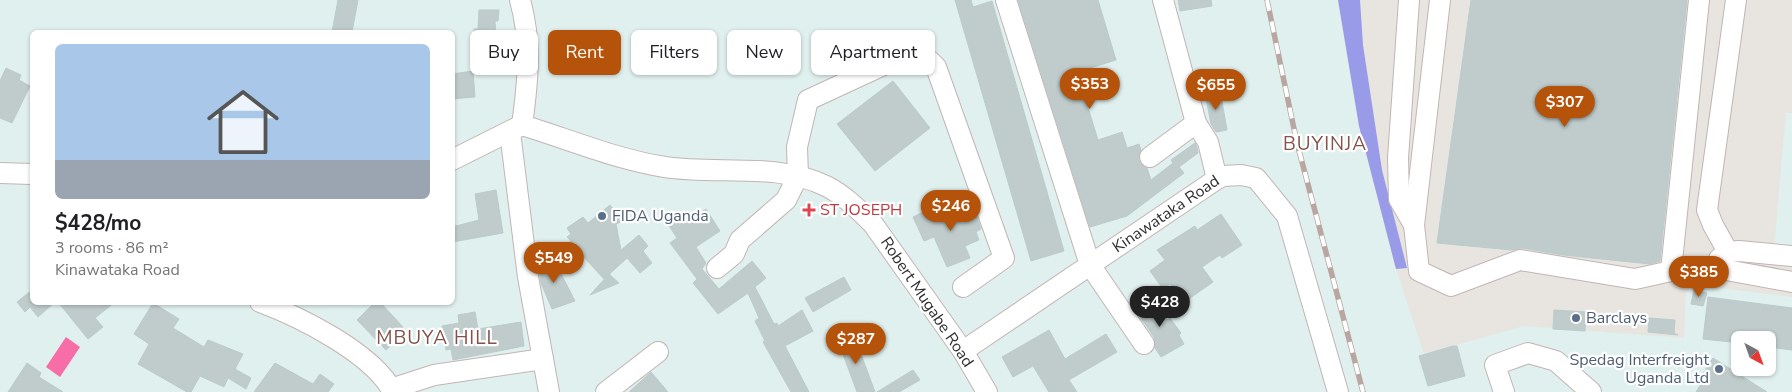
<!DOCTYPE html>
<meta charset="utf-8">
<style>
body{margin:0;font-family:"Nunito Sans",sans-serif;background:#f6f6f6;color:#202124;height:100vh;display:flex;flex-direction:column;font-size:19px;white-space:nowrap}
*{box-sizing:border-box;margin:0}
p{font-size:16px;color:#757577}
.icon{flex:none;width:28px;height:28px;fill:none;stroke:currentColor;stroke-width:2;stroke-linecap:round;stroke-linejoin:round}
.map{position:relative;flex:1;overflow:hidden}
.side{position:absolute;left:30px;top:30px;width:425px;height:275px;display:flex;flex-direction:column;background:#fff;border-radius:8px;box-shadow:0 1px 4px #0004}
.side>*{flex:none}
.banner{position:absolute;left:470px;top:30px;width:475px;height:45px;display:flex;gap:10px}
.needle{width:32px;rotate:139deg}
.fabs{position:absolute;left:1731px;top:331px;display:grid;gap:10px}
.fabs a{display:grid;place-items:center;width:45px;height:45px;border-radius:8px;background:#fff;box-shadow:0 1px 4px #0004;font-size:25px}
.price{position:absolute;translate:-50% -42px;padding:0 11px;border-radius:18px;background:#b45309;color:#fff;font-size:16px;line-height:32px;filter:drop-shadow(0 1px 2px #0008)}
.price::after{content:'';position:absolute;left:50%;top:30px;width:15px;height:11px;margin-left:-8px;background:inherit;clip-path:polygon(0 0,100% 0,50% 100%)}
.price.selected{background:#222;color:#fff}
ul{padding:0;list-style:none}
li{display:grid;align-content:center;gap:10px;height:265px;padding:0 25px}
li span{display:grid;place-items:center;height:155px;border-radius:8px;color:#555}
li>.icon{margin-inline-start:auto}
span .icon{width:90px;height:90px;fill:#fffc;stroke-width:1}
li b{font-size:21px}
.pill{padding:0 18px;border-radius:8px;background:#fff;box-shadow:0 1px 4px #0004;font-size:18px;line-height:45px}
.pill.selected{background:#b45309;color:#fff}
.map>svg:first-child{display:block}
.industrial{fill:#e8e5e0}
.green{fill:#999be9}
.water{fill:#f76da7}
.building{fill:#bfcccb;stroke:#b9cccb}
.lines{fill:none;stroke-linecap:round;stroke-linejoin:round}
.minor-casing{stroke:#c2b5b4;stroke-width:22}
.minor{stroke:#fff;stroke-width:20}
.rail-casing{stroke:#b9a6a1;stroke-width:5.5}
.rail{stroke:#fff;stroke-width:4;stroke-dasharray:11;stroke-linecap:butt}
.health-dot{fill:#e0444e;stroke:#fff;stroke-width:2}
.service-dot{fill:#5c6f8a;stroke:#fff;stroke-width:2}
.labels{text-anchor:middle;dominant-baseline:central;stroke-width:4.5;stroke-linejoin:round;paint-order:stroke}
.health-label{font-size:16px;fill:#be3a42;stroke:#fff;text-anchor:start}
.street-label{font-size:16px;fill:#2e2e2e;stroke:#fff}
.service-label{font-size:16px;fill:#4e5e75;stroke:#fff;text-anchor:start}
.quarter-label{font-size:19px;letter-spacing:1px;fill:#83524a;stroke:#fff}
</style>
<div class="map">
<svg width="1792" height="392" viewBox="0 0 1792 392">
<rect width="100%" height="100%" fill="#e0f0ee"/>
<polygon class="industrial" points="1338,0 1792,0 1792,113 1786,113 1774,249 1792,252 1792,297 1695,285 1686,293 1684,338 1524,326 1424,354 1396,269 1359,126"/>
<polygon class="green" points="1338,0 1360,0 1363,45 1382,170 1407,268 1396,269 1359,126"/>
<polygon class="water" points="66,337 80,347 60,377 46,367"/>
<g class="building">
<polygon points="338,0 358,0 352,32 332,32"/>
<polygon points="955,0 971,0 973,7 992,1 1064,251 1031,261"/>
<polygon points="1018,0 1098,0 1116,60 1077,72 1098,140 1122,132 1127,148 1139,144 1141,150 1138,159 1141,164 1147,168 1151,180 1173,163 1171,160 1195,143 1197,147 1198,153 1179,167 1184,173 1127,216 1090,227"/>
<polygon points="1178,0 1211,0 1212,6 1180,11"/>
<polygon points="1471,0 1687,0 1660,261 1650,264 1563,255 1522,248 1512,250 1437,243"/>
<polygon points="479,10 499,10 498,21 495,21 496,38 475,39 474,29 478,29"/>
<polygon points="6,68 21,75 19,80 30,86 12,123 0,118 0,81"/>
<polygon points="473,71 475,97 452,99 452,74"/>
<polygon points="893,81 930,128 875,171 837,124"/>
<polygon points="1220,90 1227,130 1216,132 1211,124 1205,93"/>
<polygon points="496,190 503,233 452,242 452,227 479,220 475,194"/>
<polygon points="961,203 964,212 974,208 981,229 976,232 979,240 965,246 970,258 947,267 934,237 924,241 913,217 925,211 928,218"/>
<polygon points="610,205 623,221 616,224 621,250 639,235 648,246 643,251 652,263 640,273 627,258 604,279 582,255 576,256 567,243 571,241 567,237 571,234 567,228 583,217 588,223"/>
<polygon points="706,209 720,231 696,247 706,263 702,269 719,289 752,261 766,278 755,287 774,324 777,323 778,326 802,310 813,331 785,346 809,392 791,392 763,342 765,341 755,321 759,318 748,293 718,314 693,283 697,279 670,243 677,238 669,226 680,219 683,224"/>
<polygon points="1221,214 1242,245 1222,258 1220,255 1202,267 1213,282 1183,303 1170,284 1163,289 1150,271 1165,260 1157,250 1195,226 1197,230"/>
<polygon points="538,259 554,260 575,301 552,309 541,283"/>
<polygon points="609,274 619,283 590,295"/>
<polygon points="844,277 851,290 813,312 805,298"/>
<polygon points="32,290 32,302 55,302 38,317 30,307 25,312 17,302"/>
<polygon points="1694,290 1707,293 1703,306 1691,304"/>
<polygon points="1151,297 1167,320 1170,318 1181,333 1179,335 1184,344 1161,357 1155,348 1154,337 1134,308"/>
<polygon points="1708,297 1792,308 1792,350 1768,347 1768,340 1740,340 1740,343 1703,339"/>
<polygon points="58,302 115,302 95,318 103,327 88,339"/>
<polygon points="375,302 380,302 403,327 399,330 403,334 386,350 357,320"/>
<polygon points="153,303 179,319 173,328 204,347 208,340 243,354 235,369 251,378 246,389 228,378 224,387 200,376 191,392 187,392 138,364 149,344 134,334"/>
<polygon points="1554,310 1586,312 1585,331 1553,329"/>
<polygon points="475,312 478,329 521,322 524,346 453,360 451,349 446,350 442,326 459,323 458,315"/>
<polygon points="1649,318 1675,320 1674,333 1678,335 1648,332"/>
<polygon points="1049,330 1065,359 1106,334 1117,352 1069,380 1077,392 1049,392 1033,366 1013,377 1002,357"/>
<polygon points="854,335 875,392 857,392 838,341"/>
<polygon points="1453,346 1457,346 1465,376 1428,386 1419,356"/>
<polygon points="1713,358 1767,392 1696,392 1702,382 1699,380"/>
<polygon points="27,363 41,373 39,377 63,392 8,392"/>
<polygon points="275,363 313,384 320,374 334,384 328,392 254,392"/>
<polygon points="913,370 920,380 899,392 877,392"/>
<polygon points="651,372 668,392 629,392"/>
</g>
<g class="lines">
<defs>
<g id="minor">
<path d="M520 0C532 43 528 82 522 125"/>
<polyline points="1006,0 1090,265 1144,344"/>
<polyline points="1163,0 1196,123"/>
<polyline points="1409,0 1398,158 1399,199 1414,225"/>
<polyline points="1440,0 1414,225 1419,271 1451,286 1520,260 1635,279 1671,271 1710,267 1792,282"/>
<path d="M522 125C568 139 618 160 665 167 717 175 777 162 826 186 844 195 859 210 873 224L963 351 987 392"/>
<polyline points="510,132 528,277 549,392"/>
<polyline points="1150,157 1196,123 1208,142 1217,179"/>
<polyline points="452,160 520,126"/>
<polyline points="0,173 32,174"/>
<polyline points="1728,252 1713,225 1707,210 1736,0"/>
<polyline points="1719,259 1728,252 1739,251 1792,256"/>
<path d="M717 268 734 254 740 240 786 200 798 176 797 147 808 100 903 56C918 53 925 55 936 67L1004 258 963 287"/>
<polyline points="1671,271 1699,0"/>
<path d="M260 302C300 317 373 353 393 392"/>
<polyline points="963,351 1217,179 1223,176 1241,175 1256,178 1287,216 1338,392"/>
<polyline points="391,389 434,375 543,359"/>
<polyline points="606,392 658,352"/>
<polyline points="1504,392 1495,365 1528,353 1556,361 1591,392"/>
</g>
</defs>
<use href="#minor" class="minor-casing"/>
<use href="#minor" class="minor"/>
<defs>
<polyline id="rail" points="1267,0 1297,143 1363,392"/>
</defs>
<use href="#rail" class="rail-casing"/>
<use href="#rail" class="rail"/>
</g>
<path class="health-dot" d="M806.5 202.5h5v5h5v5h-5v5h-5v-5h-5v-5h5z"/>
<g class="service-dot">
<circle cx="602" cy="216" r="5"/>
<circle cx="1576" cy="318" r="5"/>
<circle cx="1719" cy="369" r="5"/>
</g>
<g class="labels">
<g class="health-label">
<text x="820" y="210">ST JOSEPH</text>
</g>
<g class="street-label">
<text transform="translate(1166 214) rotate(-34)">Kinawataka Road</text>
<text transform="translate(927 302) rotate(56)">Robert Mugabe Road</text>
</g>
<g class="service-label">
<text x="612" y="216">FIDA Uganda</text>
<text x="1586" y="318">Barclays</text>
<text x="1709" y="360" text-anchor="end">Spedag Interfreight<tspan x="1709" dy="18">Uganda Ltd</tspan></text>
</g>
<g class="quarter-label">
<text x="1325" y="144">BUYINJA</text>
<text x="437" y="338">MBUYA HILL</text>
</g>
</g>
</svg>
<div class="fabs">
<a><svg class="needle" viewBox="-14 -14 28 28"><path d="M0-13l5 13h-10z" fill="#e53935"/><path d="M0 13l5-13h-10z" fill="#757577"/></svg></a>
</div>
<b class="price" style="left:1090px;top:110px">$353</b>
<b class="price" style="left:1216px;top:111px">$655</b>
<b class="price" style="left:1565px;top:128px">$307</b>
<b class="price" style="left:951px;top:232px">$246</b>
<b class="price" style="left:554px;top:284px">$549</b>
<b class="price" style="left:1699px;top:298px">$385</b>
<b class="price selected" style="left:1160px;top:328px">$428</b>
<b class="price" style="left:856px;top:365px">$287</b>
<div class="banner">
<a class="pill">Buy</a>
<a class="pill selected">Rent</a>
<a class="pill">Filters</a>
<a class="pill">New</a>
<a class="pill">Apartment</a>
</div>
<section class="side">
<ul>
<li><span style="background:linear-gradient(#a9c7e8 75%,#9aa5b1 0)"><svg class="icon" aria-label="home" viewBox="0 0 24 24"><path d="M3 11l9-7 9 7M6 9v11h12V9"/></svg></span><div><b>$428/mo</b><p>3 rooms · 86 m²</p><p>Kinawataka Road</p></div></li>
</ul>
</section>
</div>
